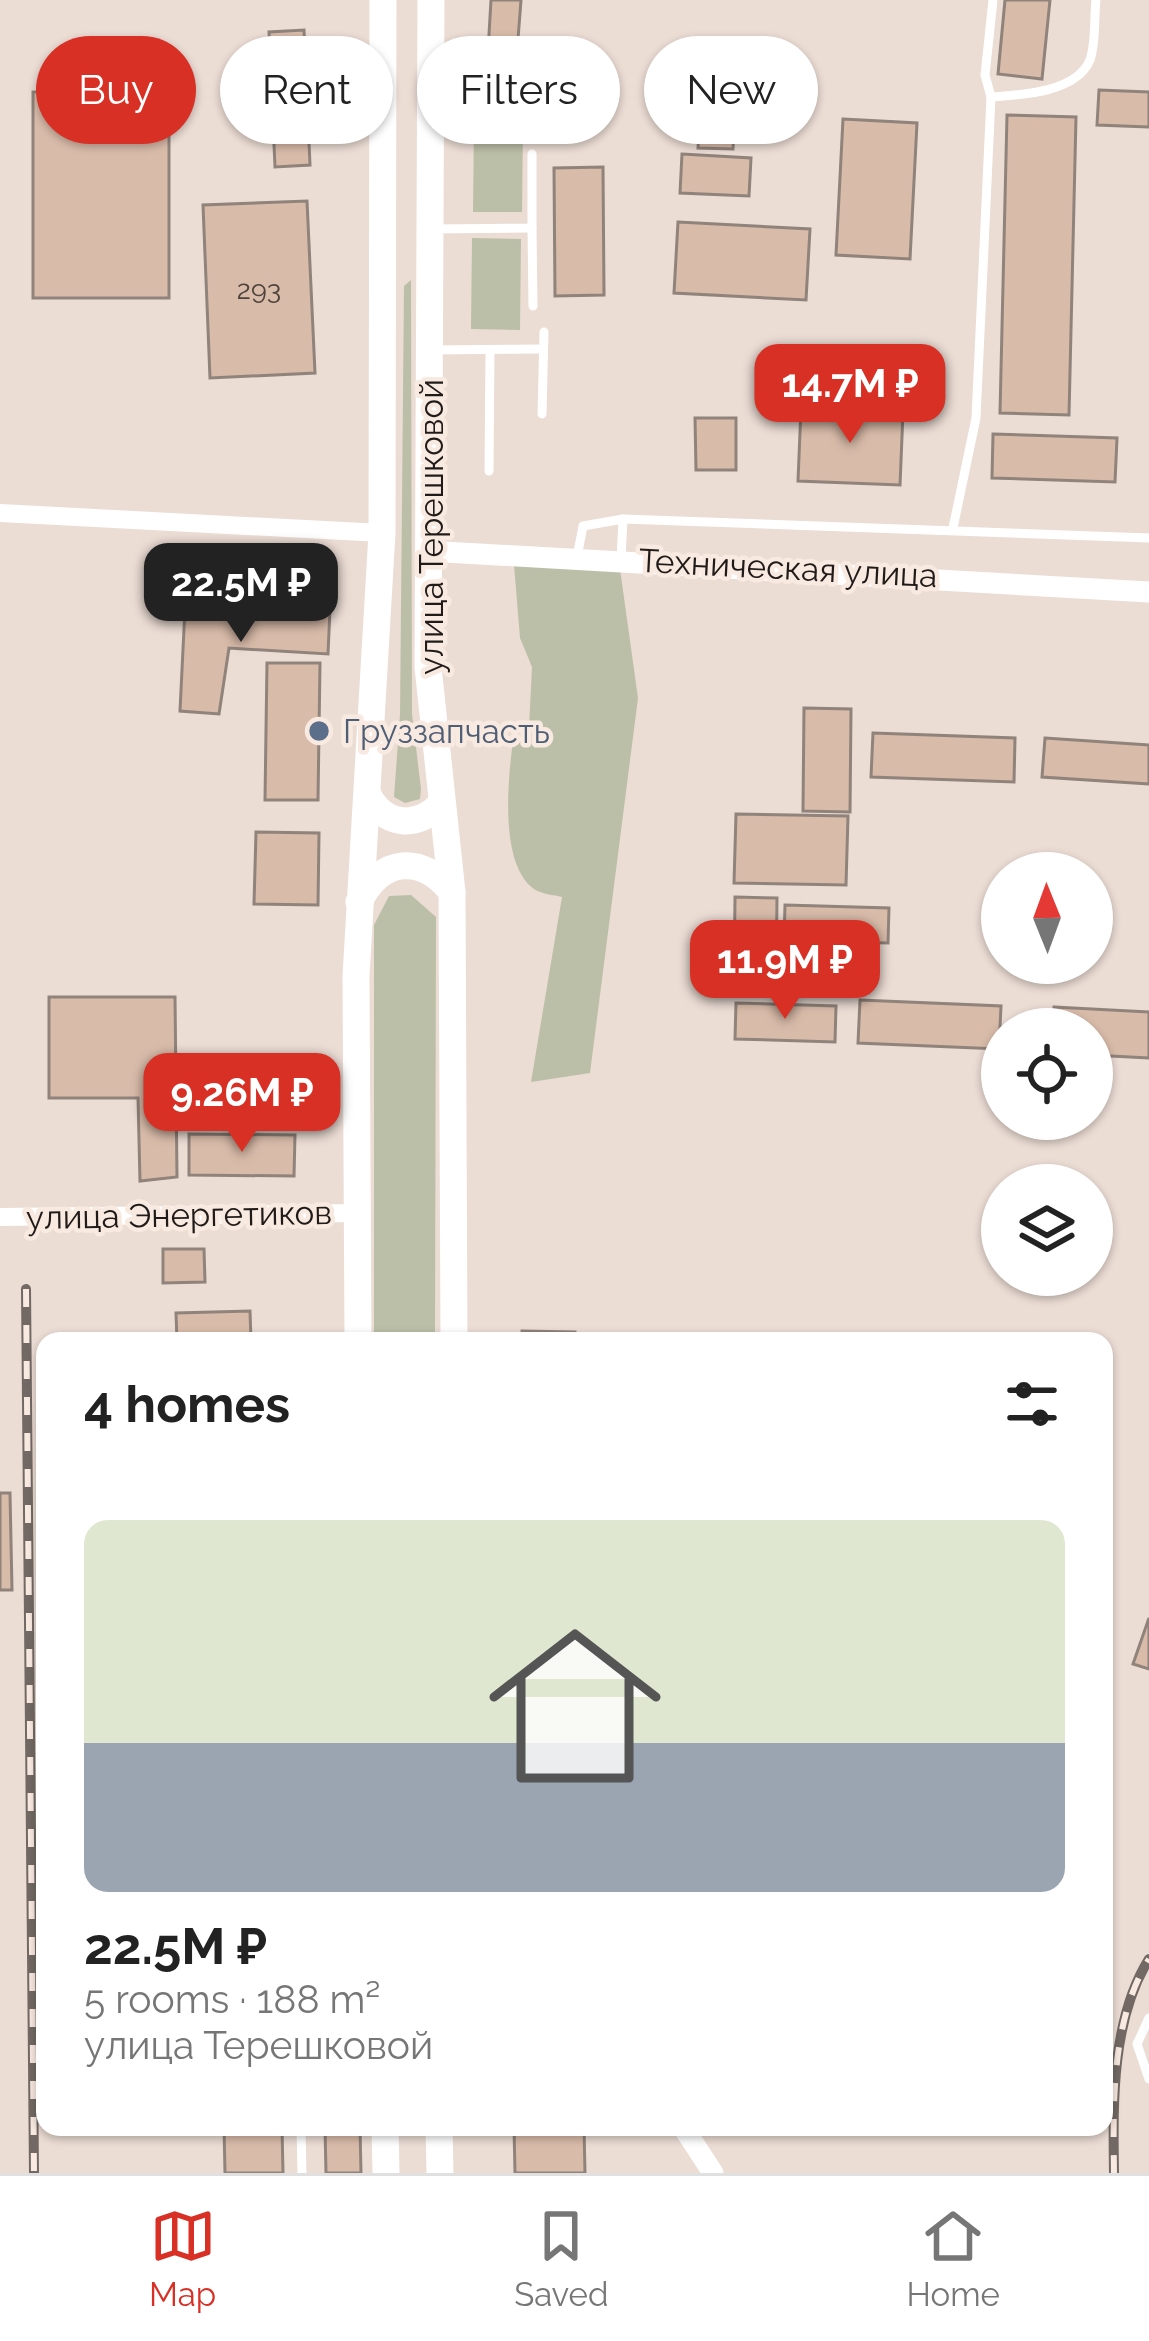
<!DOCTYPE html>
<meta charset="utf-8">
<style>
body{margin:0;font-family:Raleway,sans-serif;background:#f6f6f6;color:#222;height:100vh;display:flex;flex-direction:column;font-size:45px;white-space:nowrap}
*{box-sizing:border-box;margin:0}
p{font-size:39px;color:#767676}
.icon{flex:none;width:66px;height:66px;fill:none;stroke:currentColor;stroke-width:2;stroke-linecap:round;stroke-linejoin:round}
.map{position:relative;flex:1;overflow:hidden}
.sheet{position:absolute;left:36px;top:1332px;width:1077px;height:804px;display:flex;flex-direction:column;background:#fff;border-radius:24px;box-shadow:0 3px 9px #0004}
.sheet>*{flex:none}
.guide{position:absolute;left:36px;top:36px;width:1077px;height:108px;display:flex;gap:24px}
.needle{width:78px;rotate:359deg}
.fabs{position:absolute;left:981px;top:852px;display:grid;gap:24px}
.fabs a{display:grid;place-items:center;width:132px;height:132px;border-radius:50%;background:#fff;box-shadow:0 3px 9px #0004;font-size:60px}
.price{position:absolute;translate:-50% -102px;padding:0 27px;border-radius:24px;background:#d93025;color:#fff;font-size:39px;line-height:78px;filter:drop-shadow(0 3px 6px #0008)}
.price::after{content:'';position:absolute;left:50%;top:72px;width:36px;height:27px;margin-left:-18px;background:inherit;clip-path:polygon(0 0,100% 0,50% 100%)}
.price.current{background:#222;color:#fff}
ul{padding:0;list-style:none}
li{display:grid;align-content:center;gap:24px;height:636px;padding:0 48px}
li span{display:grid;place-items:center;height:372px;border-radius:24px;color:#555}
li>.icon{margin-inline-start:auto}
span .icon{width:216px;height:216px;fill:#fffc;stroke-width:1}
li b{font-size:51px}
h2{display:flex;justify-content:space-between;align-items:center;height:144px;padding:0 48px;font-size:51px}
.pill{padding:0 42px;border-radius:54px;background:#fff;box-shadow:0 3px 9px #0004;font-size:42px;line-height:108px}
.pill.current{background:#d93025;color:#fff}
.dock{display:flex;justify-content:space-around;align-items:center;height:168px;border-top:3px solid #e0e0e0;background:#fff;font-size:33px;color:#767676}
.dock a{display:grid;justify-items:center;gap:6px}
.dock .current{color:#d93025}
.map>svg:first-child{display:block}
.green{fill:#bcbfa7}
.building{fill:#d9bba9;stroke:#90837b;stroke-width:3}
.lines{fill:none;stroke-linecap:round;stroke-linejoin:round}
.service{stroke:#fff;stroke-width:9}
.minor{stroke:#fff;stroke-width:18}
.tertiary{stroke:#fff;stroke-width:21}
.primary{stroke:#fff;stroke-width:27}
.rail-casing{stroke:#726964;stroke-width:10}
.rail{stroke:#f8e9e1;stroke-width:6;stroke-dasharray:18;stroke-linecap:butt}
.service-dot{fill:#5c6f8a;stroke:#f8e9e1;stroke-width:4.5}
.labels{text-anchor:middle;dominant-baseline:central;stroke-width:9;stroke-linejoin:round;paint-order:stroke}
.number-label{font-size:27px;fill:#4e433c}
.street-label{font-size:33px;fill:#201b18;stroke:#f8e9e1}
.service-label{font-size:33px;fill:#4e5e75;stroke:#f8e9e1;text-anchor:start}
</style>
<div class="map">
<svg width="1149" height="2173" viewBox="0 0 1149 2173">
<rect width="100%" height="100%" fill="#ebdcd4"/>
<g class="green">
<polygon points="474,121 523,121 522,212 473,212"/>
<polygon points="472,238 521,239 520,330 471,329"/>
<polygon points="411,280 412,714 421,789 420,799 405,803 394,797 400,714 404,286"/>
<path d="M514 565 620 569 638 698 590 1073 531 1082 562 897C554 895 541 894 534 889 499 864 508 779 513 741L529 727 532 667 520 638Z"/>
<polygon points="411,895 436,917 435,1341 374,1341 374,925 389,896"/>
</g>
<g class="building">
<polygon points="491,0 521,0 518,39 539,40 537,73 487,69"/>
<polygon points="1005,0 1050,0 1042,79 998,74"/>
<polygon points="304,30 310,165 275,167 269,32"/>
<polygon points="703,44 738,46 733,149 698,148"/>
<polygon points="1099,90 1149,92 1149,127 1097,125"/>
<rect x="33" y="92" width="136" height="206"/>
<polygon points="1007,115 1076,117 1069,415 1000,413"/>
<polygon points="843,119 917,123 910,259 836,255"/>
<polygon points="682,154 751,158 749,196 680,193"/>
<polygon points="603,167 604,295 555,296 554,168"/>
<polygon points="307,201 315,373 210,378 203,205"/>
<polygon points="678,222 810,229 806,300 674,293"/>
<polygon points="801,408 903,412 900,485 798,481"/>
<polygon points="695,418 736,418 736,470 696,470"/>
<polygon points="993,434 1117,438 1115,482 992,478"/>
<polygon points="185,608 330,609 328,654 229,648 219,714 180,711"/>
<polygon points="267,663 320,663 318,800 265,800"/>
<polygon points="804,708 851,709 850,812 803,811"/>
<polygon points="873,733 1015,738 1014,782 871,777"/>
<polygon points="1045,738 1149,745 1149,784 1042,777"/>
<polygon points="736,814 848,816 846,885 734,883"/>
<polygon points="256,832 319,833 318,905 254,904"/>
<polygon points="735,897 777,898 776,988 734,987"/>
<polygon points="785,905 889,908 888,943 784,941"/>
<polygon points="49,997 175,997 177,1177 140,1181 138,1098 49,1098"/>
<polygon points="860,1000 1001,1006 999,1049 858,1043"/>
<polygon points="736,1003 836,1006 835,1042 735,1039"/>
<polygon points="1054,1007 1149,1012 1149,1058 1092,1055 1092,1029 1052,1029"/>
<polygon points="189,1134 295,1135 294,1176 189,1175"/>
<polygon points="163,1249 204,1249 205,1282 163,1283"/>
<polygon points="250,1311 251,1341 177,1341 176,1313"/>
<polygon points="522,1331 575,1332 575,1341 522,1341"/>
<polygon points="0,1493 10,1493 12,1590 0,1590"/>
<polygon points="1149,1618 1149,1669 1133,1664"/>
<polygon points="39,1751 45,1751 45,1852 40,1852"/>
<polygon points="224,2127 282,2127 283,2173 225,2173"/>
<polygon points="514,2127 584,2127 585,2173 515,2173"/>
<polygon points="325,2128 360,2128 361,2173 326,2173"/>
</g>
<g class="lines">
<g class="service">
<polyline points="991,97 985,75 993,0"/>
<polyline points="437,104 568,104"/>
<polyline points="532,228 533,306"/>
<polyline points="432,229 532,228 532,154"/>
<polyline points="431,350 543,349"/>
<polyline points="542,414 544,332"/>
<polyline points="489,471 490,350"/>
<path d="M953 528 976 418 991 97C1020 95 1076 93 1090 60 1096 43 1094 18 1096 0"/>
<polyline points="577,557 583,526 623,519 1149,538"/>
<polyline points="621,559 623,519"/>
<polyline points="1149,2018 1137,2044 1149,2079"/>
<polyline points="301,2127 302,2173"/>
</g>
<g class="minor">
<polyline points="0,513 382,533"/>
<polyline points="0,1217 358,1213"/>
</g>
<g class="tertiary">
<polyline points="427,551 1149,592"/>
<polyline points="683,2127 713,2173"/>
</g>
<g class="primary">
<polyline points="431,0 428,667 452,892 454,1341"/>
<path d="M368 795C385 827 418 829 442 803"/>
<path d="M359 902C381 857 422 854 452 892"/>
<polyline points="358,1341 356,976 382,533 383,0"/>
<polyline points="385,2127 386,2173"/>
<polyline points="439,2127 440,2173"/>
</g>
<defs>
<g id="rail">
<polyline points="26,1289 34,2173"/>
<path d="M1114 2173C1113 2104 1111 2020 1149 1959"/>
</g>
</defs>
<use href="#rail" class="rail-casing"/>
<use href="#rail" class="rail"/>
</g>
<circle class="service-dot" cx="319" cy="731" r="12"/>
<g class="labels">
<g class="number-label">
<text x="259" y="289">293</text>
</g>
<g class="street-label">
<text transform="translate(431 527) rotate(-90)">улица Терешковой</text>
<text transform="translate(788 568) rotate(3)">Техническая улица</text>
<text transform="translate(179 1215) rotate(-1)">улица Энергетиков</text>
</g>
<g class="service-label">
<text x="343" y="731">Груззапчасть</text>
</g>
</g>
</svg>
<div class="fabs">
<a><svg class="needle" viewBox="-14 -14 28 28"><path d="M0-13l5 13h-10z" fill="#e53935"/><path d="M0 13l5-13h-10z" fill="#767676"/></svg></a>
<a><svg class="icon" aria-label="locate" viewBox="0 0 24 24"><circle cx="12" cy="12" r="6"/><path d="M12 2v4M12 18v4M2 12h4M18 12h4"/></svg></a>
<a><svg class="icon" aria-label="layers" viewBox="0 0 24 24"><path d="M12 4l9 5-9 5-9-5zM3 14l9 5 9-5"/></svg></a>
</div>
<b class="price" style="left:850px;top:446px">14.7M ₽</b>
<b class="price current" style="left:241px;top:645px">22.5M ₽</b>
<b class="price" style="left:785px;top:1022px">11.9M ₽</b>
<b class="price" style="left:242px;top:1155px">9.26M ₽</b>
<div class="guide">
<a class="pill current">Buy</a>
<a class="pill">Rent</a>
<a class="pill">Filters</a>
<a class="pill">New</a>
</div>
<section class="sheet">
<h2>4 homes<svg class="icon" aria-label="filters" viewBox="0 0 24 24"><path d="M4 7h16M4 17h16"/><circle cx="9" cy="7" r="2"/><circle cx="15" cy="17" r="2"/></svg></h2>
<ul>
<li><span style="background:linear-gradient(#dfe7d0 60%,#9aa5b1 0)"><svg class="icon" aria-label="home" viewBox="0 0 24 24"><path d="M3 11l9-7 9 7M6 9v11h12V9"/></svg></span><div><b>22.5M ₽</b><p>5 rooms · 188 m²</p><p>улица Терешковой</p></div></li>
</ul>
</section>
</div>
<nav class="dock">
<a class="current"><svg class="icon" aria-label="map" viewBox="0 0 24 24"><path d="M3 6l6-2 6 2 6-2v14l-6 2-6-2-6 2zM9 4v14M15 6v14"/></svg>Map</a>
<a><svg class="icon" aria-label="saved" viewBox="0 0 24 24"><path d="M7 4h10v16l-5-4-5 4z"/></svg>Saved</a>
<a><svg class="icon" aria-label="home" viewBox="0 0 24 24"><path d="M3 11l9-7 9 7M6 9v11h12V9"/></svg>Home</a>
</nav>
